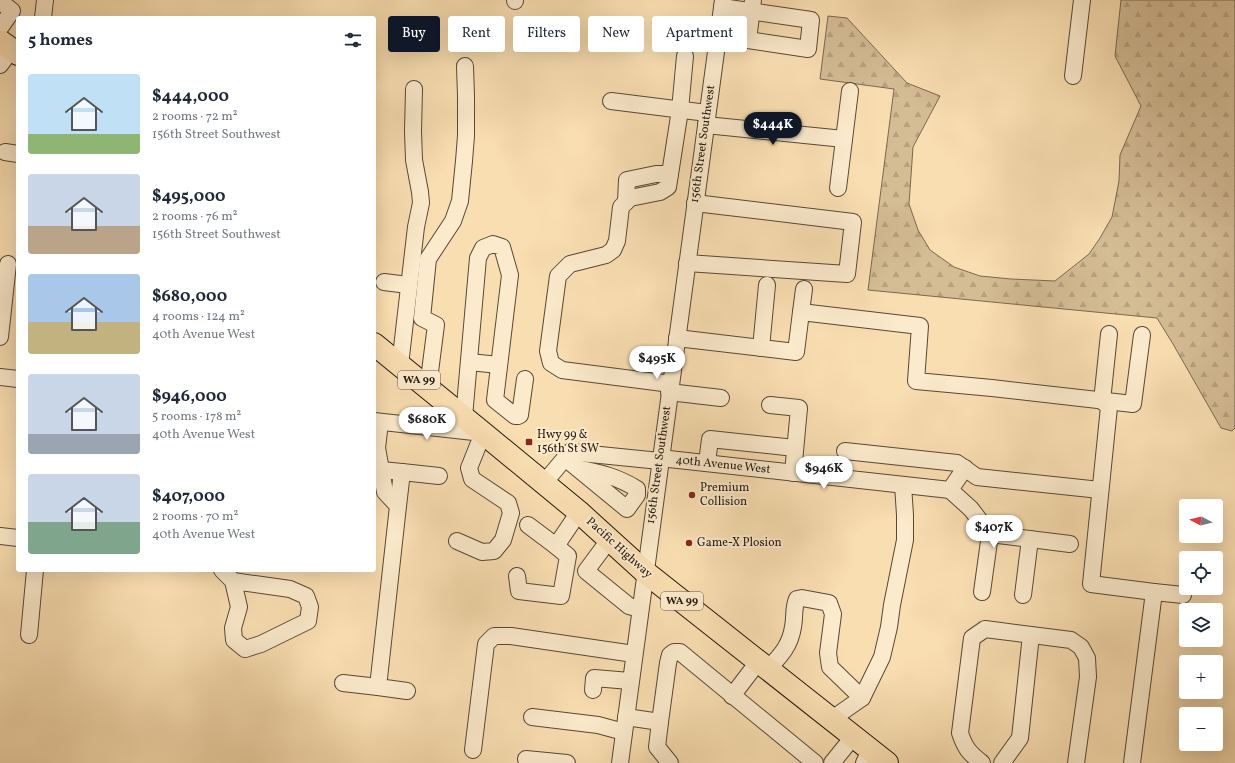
<!DOCTYPE html>
<meta charset="utf-8">
<style>
body{margin:0;font-family:Vollkorn,serif;background:#f6f6f7;color:#1f2937;height:100vh;display:flex;flex-direction:column;font-size:15px;white-space:nowrap}
*{box-sizing:border-box;margin:0}
p{font-size:13px;color:#747a83}
.icon{flex:none;width:22px;height:22px;fill:none;stroke:currentColor;stroke-width:2;stroke-linecap:round;stroke-linejoin:round}
.map{position:relative;flex:1;overflow:hidden}
.panel{position:absolute;left:16px;top:16px;width:360px;height:556px;display:flex;flex-direction:column;background:#fff;border-radius:4px;box-shadow:0 4px 16px #0002}
.panel>*{flex:none}
.banner{position:absolute;left:388px;top:16px;width:380px;height:36px;display:flex;gap:8px}
.needle{width:26px;rotate:277deg}
.controls{position:absolute;left:1179px;top:499px;display:grid;gap:8px}
.controls a{display:grid;place-items:center;width:44px;height:44px;border-radius:4px;background:#fff;box-shadow:0 4px 16px #0002;font-size:20px}
.price{position:absolute;translate:-50% -34px;padding:0 9px;border-radius:14px;background:#fff;color:#222;font-size:13px;line-height:26px;filter:drop-shadow(0 1px 2px #0008)}
.price::after{content:'';position:absolute;left:50%;top:24px;width:12px;height:9px;margin-left:-6px;background:inherit;clip-path:polygon(0 0,100% 0,50% 100%)}
.price.on{background:#111827;color:#fff}
ul{padding:0;list-style:none}
li{display:flex;align-items:center;gap:12px;height:100px;padding:0 12px}
li span{display:grid;place-items:center;flex:none;width:112px;height:80px;border-radius:4px;color:#555}
li>.icon{margin-inline-start:auto}
span .icon{width:48px;height:48px;fill:#fffc;stroke-width:1}
li b{font-size:17px}
h2{display:flex;justify-content:space-between;align-items:center;height:48px;padding:0 12px;font-size:17px}
.pill{padding:0 14px;border-radius:4px;background:#fff;box-shadow:0 4px 16px #0002;font-size:14px;line-height:36px}
.pill.on{background:#111827;color:#fff}
.map>svg:first-child{display:block}
.forest{fill:url(#forest-firs);stroke:#7a6951}
.lines{fill:none;stroke-linecap:round;stroke-linejoin:round}
.minor-casing{stroke:#574836;stroke-width:18}
.highway-casing{stroke:#21160d;stroke-width:24}
.minor{stroke:#fbeacc;stroke-width:16}
.highway{stroke:#f9deb1;stroke-width:22}
.poi-dot{fill:#8f2418;stroke:#fbeacc;stroke-width:1.5}
.labels{text-anchor:middle;dominant-baseline:central;stroke-width:4;stroke-linejoin:round;paint-order:stroke}
.shield{fill:#fbeacc;stroke:#625646;stroke-width:1}
.shield-label{font-size:11px;font-weight:bold;fill:#21160d}
.street-label{font-size:12px;fill:#21160d;stroke:#fbeacc}
.poi-label{font-size:12px;fill:#21160d;stroke:#fbeacc;text-anchor:start}
</style>
<div class="map">
<svg width="1235" height="763" viewBox="0 0 1235 763">
<defs>
<pattern id="forest-firs" width="22" height="20" patternUnits="userSpaceOnUse"><rect width="22" height="20" fill="#d4bc95"/><path d="M5 1l3.5 6h-7zM16 11l3.5 6h-7z" fill="#b6a17f"/></pattern>
</defs>
<rect width="100%" height="100%" fill="#f9deb1"/>
<filter id="stains"><feTurbulence type="fractalNoise" baseFrequency=".005" numOctaves="4"/><feColorMatrix values="0 0 0 0 .2 0 0 0 0 .09 0 0 0 0 .02 0 0 0 .5 -.17"/></filter>
<radialGradient id="worn" r=".72"><stop offset=".6" stop-color="#630" stop-opacity="0"/><stop offset="1" stop-color="#630" stop-opacity=".3"/></radialGradient>
<polygon class="forest" points="1121,0 1235,0 1235,428 1232,431 1221,428 1173,344 1157,318 868,290 894,89 820,79 828,16 847,18 907,83 940,96 913,147 911,176 909,204 918,230 930,250 954,267 980,276 1011,279 1055,281 1089,254 1100,238 1112,217 1119,181 1120,155 1141,106 1115,56"/>
<g class="lines">
<defs>
<g id="minor">
<polyline points="0,1 12,11 0,28"/>
<polyline points="515,1 515,0"/>
<polyline points="722,7 811,20 808,49 748,40 753,0"/>
<polyline points="43,18 45,0"/>
<polyline points="0,65 12,49"/>
<polyline points="1073,76 1082,0"/>
<polyline points="611,101 707,113"/>
<polyline points="706,125 844,139"/>
<polyline points="5,152 18,154"/>
<polyline points="838,188 850,91"/>
<polyline points="626,202 627,180 656,174 670,174"/>
<polyline points="687,263 847,274 853,222 695,203"/>
<polyline points="384,282 408,285"/>
<polyline points="801,312 804,289"/>
<polyline points="1109,334 1102,401 1109,407 1091,584 1154,592 1132,763"/>
<polyline points="0,337 8,264"/>
<polyline points="677,338 796,352 801,312 920,326 916,381 992,388 1133,404 1142,335"/>
<polyline points="761,348 767,285"/>
<polyline points="469,362 499,365"/>
<polyline points="400,365 416,227 421,203 420,192 414,160 413,131 414,89"/>
<polyline points="0,377 18,379"/>
<polyline points="671,384 562,370 551,363 548,351 558,276 570,264 606,255 613,250 617,241 621,207 630,198 660,192 668,187 680,110 685,56"/>
<polyline points="428,387 436,325 422,318 428,259 453,221 460,201 464,161 466,136 466,96 465,66"/>
<polyline points="669,392 721,398"/>
<polyline points="770,405 799,408 793,473"/>
<polyline points="464,417 478,258 483,248 493,244 502,247 510,275 495,400 515,416 518,416 520,415 525,379"/>
<polyline points="374,421 483,433 469,468 472,479 508,503 511,513 503,540 494,551 482,552 457,541"/>
<polyline points="380,422 377,448 385,492 398,506 378,687 407,691"/>
<polyline points="845,451 957,463 977,477 1100,490"/>
<path d="M565 458 627 509 637 495V489C616 476 600 473 577 468"/>
<polyline points="660,458 950,490 965,468"/>
<polyline points="707,463 710,439 795,448"/>
<polyline points="381,470 402,472 398,506"/>
<polyline points="402,472 439,476"/>
<polyline points="544,483 570,452 660,461"/>
<polyline points="950,490 971,509 990,534 1070,544"/>
<polyline points="528,525 556,546"/>
<polyline points="0,536 18,538"/>
<polyline points="609,540 586,571 629,606 640,609"/>
<polyline points="222,570 233,581 239,607 233,628 234,640 245,649 261,644 308,621 310,607 306,596 290,589 233,581"/>
<polyline points="517,576 519,591 561,596 568,556 556,546 579,512"/>
<polyline points="982,592 990,534"/>
<polyline points="1154,592 1183,595"/>
<polyline points="1023,595 1030,539"/>
<polyline points="29,635 35,570"/>
<path d="M768 669C781 655 790 646 793 627 795 617 793 608 797 599L802 598 829 603 833 614 828 653 830 667 862 698"/>
<polyline points="343,683 378,687"/>
<polyline points="593,690 594,678 630,681"/>
<polyline points="732,696 758,662"/>
<polyline points="532,717 598,725 624,732"/>
<polyline points="626,717 660,722 657,747 670,763"/>
<polyline points="832,719 862,698 882,657 889,627 892,605 905,540 905,515 903,485"/>
<polyline points="660,722 668,663 670,655 674,652 680,652 815,763"/>
<polyline points="473,750 486,644 494,636 511,636 634,654"/>
<polyline points="526,759 567,763"/>
<polyline points="620,763 723,0"/>
<polyline points="832,763 853,737"/>
<polyline points="864,763 870,750"/>
<path d="M982 763C969 753 965 748 960 733L972 638 985 629 1071 640 1081 647 1087 658 1088 677 1076 763"/>
<polyline points="1002,763 1020,738 1031,635"/>
</g>
<g id="highway">
<polyline points="0,41 18,54"/>
<polyline points="374,344 483,433 579,512 645,572 887,763"/>
</g>
</defs>
<use href="#minor" class="minor-casing"/>
<use href="#highway" class="highway-casing"/>
<use href="#minor" class="minor"/>
<use href="#highway" class="highway"/>
</g>
<g class="poi-dot">
<rect x="525" y="438" width="8" height="8" rx="2"/>
<circle cx="692" cy="495" r="4"/>
<circle cx="689" cy="543" r="4"/>
</g>
<g class="labels">
<g class="shield">
<rect x="398" y="371" width="42" height="18" rx="3"/>
<rect x="661" y="592" width="42" height="18" rx="3"/>
</g>
<g class="shield-label">
<text x="419" y="380">WA 99</text>
<text x="682" y="601">WA 99</text>
</g>
<g class="street-label">
<text transform="translate(703 144) rotate(-82)">156th Street Southwest</text>
<text transform="translate(659 465) rotate(-82)">156th Street Southwest</text>
<text transform="translate(723 465) rotate(6)">40th Avenue West</text>
<text transform="translate(619 548) rotate(42)">Pacific Highway</text>
</g>
<g class="poi-label">
<text x="537" y="435">Hwy 99 &amp;<tspan x="537" dy="14">156th St SW</tspan></text>
<text x="700" y="488">Premium<tspan x="700" dy="14">Collision</tspan></text>
<text x="697" y="543">Game-X Plosion</text>
</g>
</g>
<rect width="100%" height="100%" filter="url(#stains)"/>
<rect width="100%" height="100%" fill="url(#worn)"/>
</svg>
<div class="controls">
<a><svg class="needle" viewBox="-14 -14 28 28"><path d="M0-13l5 13h-10z" fill="#e53935"/><path d="M0 13l5-13h-10z" fill="#747a83"/></svg></a>
<a><svg class="icon" aria-label="locate" viewBox="0 0 24 24"><circle cx="12" cy="12" r="6"/><path d="M12 2v4M12 18v4M2 12h4M18 12h4"/></svg></a>
<a><svg class="icon" aria-label="layers" viewBox="0 0 24 24"><path d="M12 4l9 5-9 5-9-5zM3 14l9 5 9-5"/></svg></a>
<a>+</a>
<a>−</a>
</div>
<b class="price on" style="left:773px;top:146px">$444K</b>
<b class="price" style="left:657px;top:380px">$495K</b>
<b class="price" style="left:427px;top:441px">$680K</b>
<b class="price" style="left:824px;top:490px">$946K</b>
<b class="price" style="left:994px;top:549px">$407K</b>
<div class="banner">
<a class="pill on">Buy</a>
<a class="pill">Rent</a>
<a class="pill">Filters</a>
<a class="pill">New</a>
<a class="pill">Apartment</a>
</div>
<section class="panel">
<h2>5 homes<svg class="icon" aria-label="filters" viewBox="0 0 24 24"><path d="M4 7h16M4 17h16"/><circle cx="9" cy="7" r="2"/><circle cx="15" cy="17" r="2"/></svg></h2>
<ul>
<li><span style="background:linear-gradient(#bfe0f5 75%,#8fb573 0)"><svg class="icon" aria-label="home" viewBox="0 0 24 24"><path d="M3 11l9-7 9 7M6 9v11h12V9"/></svg></span><div><b>$444,000</b><p>2 rooms · 72 m²</p><p>156th Street Southwest</p></div></li>
<li><span style="background:linear-gradient(#c9d6e8 65%,#b9a48a 0)"><svg class="icon" aria-label="home" viewBox="0 0 24 24"><path d="M3 11l9-7 9 7M6 9v11h12V9"/></svg></span><div><b>$495,000</b><p>2 rooms · 76 m²</p><p>156th Street Southwest</p></div></li>
<li><span style="background:linear-gradient(#a9c7e8 60%,#c2b280 0)"><svg class="icon" aria-label="home" viewBox="0 0 24 24"><path d="M3 11l9-7 9 7M6 9v11h12V9"/></svg></span><div><b>$680,000</b><p>4 rooms · 124 m²</p><p>40th Avenue West</p></div></li>
<li><span style="background:linear-gradient(#c9d6e8 75%,#9aa5b1 0)"><svg class="icon" aria-label="home" viewBox="0 0 24 24"><path d="M3 11l9-7 9 7M6 9v11h12V9"/></svg></span><div><b>$946,000</b><p>5 rooms · 178 m²</p><p>40th Avenue West</p></div></li>
<li><span style="background:linear-gradient(#c9d6e8 60%,#7fa58c 0)"><svg class="icon" aria-label="home" viewBox="0 0 24 24"><path d="M3 11l9-7 9 7M6 9v11h12V9"/></svg></span><div><b>$407,000</b><p>2 rooms · 70 m²</p><p>40th Avenue West</p></div></li>
</ul>
</section>
</div>
